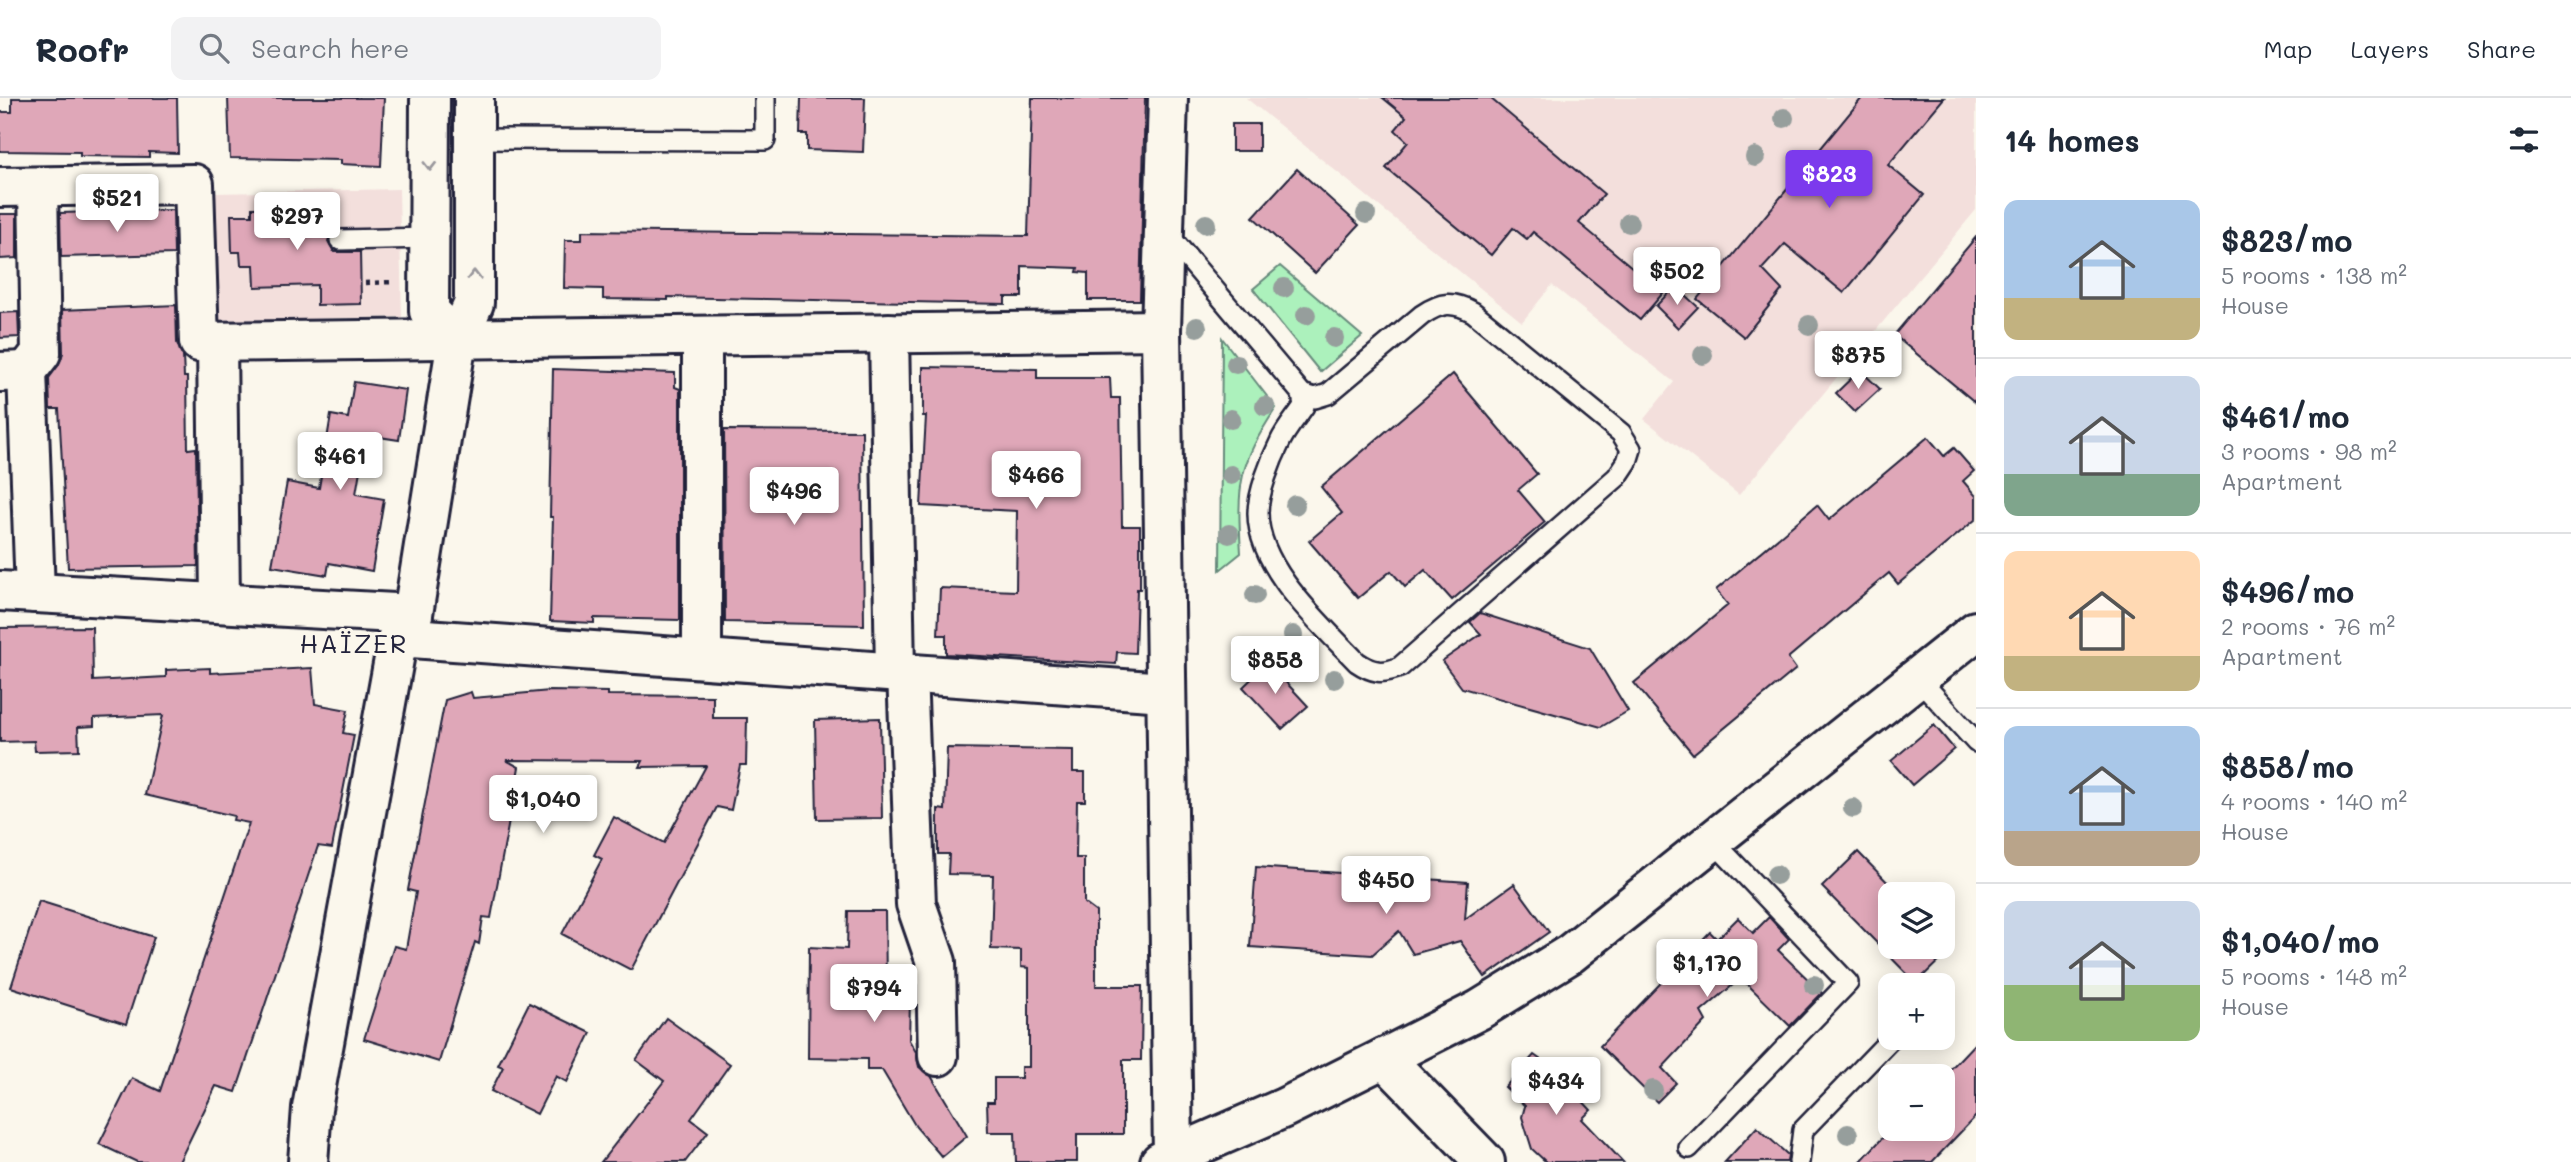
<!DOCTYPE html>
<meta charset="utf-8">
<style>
body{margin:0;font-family:Mali,sans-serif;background:#f2f2f3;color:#1f2937;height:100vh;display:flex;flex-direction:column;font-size:26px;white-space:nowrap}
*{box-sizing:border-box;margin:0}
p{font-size:23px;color:#747a83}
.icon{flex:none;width:38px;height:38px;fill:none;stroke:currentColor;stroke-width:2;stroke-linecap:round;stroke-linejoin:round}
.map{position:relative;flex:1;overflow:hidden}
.side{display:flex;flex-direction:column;background:#fff;width:595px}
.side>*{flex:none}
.buttons{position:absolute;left:1878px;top:784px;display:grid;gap:14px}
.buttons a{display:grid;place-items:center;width:77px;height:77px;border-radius:14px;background:#fff;box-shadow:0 4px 18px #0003;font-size:35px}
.price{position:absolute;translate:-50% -60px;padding:0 16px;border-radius:7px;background:#fff;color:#222;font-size:23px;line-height:46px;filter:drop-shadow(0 2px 4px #0008)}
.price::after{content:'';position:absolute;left:50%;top:42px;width:21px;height:16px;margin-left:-10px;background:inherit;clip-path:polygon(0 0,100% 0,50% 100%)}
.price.on{background:#7c3aed;color:#fff}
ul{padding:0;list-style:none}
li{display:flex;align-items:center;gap:21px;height:175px;padding:0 28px}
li+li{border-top:2px solid #e0e1e3}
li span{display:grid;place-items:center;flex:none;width:196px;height:140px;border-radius:14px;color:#555}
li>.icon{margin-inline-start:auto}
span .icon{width:84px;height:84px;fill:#fffc;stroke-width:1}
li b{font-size:30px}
h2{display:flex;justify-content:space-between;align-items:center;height:84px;padding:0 28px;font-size:30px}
header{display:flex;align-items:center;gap:42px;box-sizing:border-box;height:98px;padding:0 35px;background:#fff;border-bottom:2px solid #e0e1e3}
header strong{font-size:33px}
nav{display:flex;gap:38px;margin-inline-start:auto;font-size:24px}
.search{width:490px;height:63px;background:#f2f2f3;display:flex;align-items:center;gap:18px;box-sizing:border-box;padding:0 24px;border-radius:14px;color:#747a83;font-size:26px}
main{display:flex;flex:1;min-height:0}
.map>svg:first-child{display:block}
.built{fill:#f3dfdc}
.green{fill:#acf1bc;stroke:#678a7c;stroke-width:2}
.building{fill:#dfa7b8;stroke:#22223b;stroke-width:2}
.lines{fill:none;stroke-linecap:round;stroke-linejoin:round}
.lane-casing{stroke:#22223b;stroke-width:24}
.street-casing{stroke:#22223b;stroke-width:44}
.secondary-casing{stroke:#22223b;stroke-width:44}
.path{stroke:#22223b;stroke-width:4.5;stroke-dasharray:5 5;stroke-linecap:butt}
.lane{stroke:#fbf7ec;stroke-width:19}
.street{stroke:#fbf7ec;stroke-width:38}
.secondary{stroke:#fbf7ec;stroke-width:38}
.tree{fill:#969e9c}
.oneway{stroke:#99979c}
.labels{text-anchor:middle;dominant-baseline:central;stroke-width:6;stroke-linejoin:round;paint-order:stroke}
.quarter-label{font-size:26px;letter-spacing:2px;fill:#22223b;stroke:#fbf7ec}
</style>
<header>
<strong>Roofr</strong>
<div class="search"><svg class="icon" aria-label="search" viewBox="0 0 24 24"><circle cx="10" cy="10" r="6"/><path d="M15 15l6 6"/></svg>Search here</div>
<nav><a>Map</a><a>Layers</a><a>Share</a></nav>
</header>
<main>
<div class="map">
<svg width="1976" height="1064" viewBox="0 0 1976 1064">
<rect width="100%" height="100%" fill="#fbf7ec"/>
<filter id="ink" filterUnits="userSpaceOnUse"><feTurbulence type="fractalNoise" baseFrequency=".0143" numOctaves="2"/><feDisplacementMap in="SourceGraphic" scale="14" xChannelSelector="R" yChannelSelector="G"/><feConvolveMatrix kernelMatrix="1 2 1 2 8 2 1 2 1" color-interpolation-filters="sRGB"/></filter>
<g filter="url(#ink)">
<g class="built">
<polygon points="1246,0 1976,0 1976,112 1739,397 1644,321 1674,284 1552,187 1522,224"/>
<polygon points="399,91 402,219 218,223 215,95"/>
</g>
<g class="green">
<polygon points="1280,168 1362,238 1320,274 1253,191"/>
<path d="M1222 240 1276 310C1238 368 1237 386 1241 455L1220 472Z"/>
</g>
<g class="building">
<polygon points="12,0 177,0 178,55 149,54 149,59 80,58 80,54 0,53 0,14 12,14"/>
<polygon points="228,0 384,0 381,68 341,66 341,62 230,60"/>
<polygon points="801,0 865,0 863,54 807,52 807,36 800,36"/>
<polygon points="1032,0 1145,0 1140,202 1088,202 1088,175 1077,174 1078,170 1022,168 1022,199 1005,199 1005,206 668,199 668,202 603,201 603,191 564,190 565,142 582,142 582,133 1028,138"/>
<polygon points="1383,0 1490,0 1604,96 1579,125 1663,195 1640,222 1533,134 1527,141 1513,130 1491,157 1386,70 1408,44 1395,32 1406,19"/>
<polygon points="1862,0 1944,0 1888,67 1924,97 1844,195 1785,146 1762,171 1782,192 1744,239 1697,201"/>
<rect x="1232" y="26" width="27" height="27"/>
<polygon points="1297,71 1359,127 1315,175 1253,119"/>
<polygon points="333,108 333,132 328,143 334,154 360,154 361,206 317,207 317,187 255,189 254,167 241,167 240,154 232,154 231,117 252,117 252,110"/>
<polygon points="173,112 174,156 61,159 60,115"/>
<polygon points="0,116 17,116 17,160 0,161"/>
<polygon points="1976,139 1976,305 1894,237"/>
<polygon points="1675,188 1698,209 1678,230 1656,208"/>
<polygon points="176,207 177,245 183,258 184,279 187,279 188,351 196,350 198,468 68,470 59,311 50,311 49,280 58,268 63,255 62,212"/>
<polygon points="18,214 19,239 0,240 0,215"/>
<polygon points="923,269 1037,271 1037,280 1110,280 1111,300 1120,300 1122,428 1140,428 1140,491 1137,491 1135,555 1117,554 1116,566 946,556 946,537 938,537 940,490 1016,493 1017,413 921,408 926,318 923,318"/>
<polygon points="553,271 675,275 675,289 680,291 680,522 594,520 594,525 550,523 553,419 550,419"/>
<polygon points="1860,272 1880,291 1855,314 1836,295"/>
<polygon points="1453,276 1537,376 1518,392 1545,424 1452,502 1425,472 1405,489 1391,473 1358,500 1309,443 1342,415 1321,389"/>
<polygon points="354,284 406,292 399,342 366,337 356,396 384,401 372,473 329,465 327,477 272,468 287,384 319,390 331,317 348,320"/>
<polygon points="724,332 862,333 864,527 725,524"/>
<polygon points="1928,339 1944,358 1954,350 1974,373 1963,383 1976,398 1976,421 1898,486 1889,475 1788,560 1796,571 1693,656 1634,585 1728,507 1716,492 1817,407 1829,422"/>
<polygon points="1480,515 1590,550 1628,613 1601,629 1462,590 1442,563 1481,536 1470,524"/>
<polygon points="92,529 93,583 166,579 166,572 210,570 210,575 312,570 315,606 348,612 343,635 354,637 332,750 318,748 236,994 216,988 179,1064 137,1064 99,1046 132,980 160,993 249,725 233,722 234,718 145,697 163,617 94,620 94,628 78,629 79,652 35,653 34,643 0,644 0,530"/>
<polygon points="1268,565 1308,608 1282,631 1243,589"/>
<polygon points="550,593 608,594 608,597 713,598 713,620 747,620 746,667 740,667 731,712 717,709 631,872 562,836 602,761 594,757 614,719 664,745 706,668 640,669 643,663 506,662 519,669 491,820 483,819 479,846 475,844 439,964 364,941 394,848 406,851 416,794 408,792 445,602 471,594 473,600"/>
<polygon points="880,620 882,720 817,721 815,622"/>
<polygon points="1934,627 1954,651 1912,687 1891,663"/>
<polygon points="947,650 1073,652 1073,674 1085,674 1085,703 1077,703 1076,760 1084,760 1084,805 1096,814 1096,888 1142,888 1141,962 1123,962 1123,1036 1077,1036 1077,1064 1016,1064 1015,1034 988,1034 987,1004 994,1004 994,980 1021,980 1021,969 1029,969 1029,870 1021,869 1021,852 991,851 993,777 948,776 949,756 938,756 938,711 945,712"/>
<polygon points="1858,754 1899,796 1890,796 1890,849 1942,849 1942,840 1952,850 1916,885 1822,789"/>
<polygon points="1256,769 1468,784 1465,821 1514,786 1549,834 1485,879 1460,843 1413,856 1399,833 1372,857 1250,849"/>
<polygon points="39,803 154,839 126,926 11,889"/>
<polygon points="848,813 885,813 886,884 898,884 898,900 910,901 909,942 916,954 919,969 931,978 967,1038 942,1059 916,1029 882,972 867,972 867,961 808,960 809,849 847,851"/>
<polygon points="1769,819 1789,841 1778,852 1822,895 1790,928 1741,880 1701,914 1706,923 1662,970 1676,985 1657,1004 1600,948 1710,834 1717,841 1738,820 1753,835"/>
<polygon points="529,905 591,935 567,984 556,978 537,1016 491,993 503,969 498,967"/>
<polygon points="666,920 730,966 691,1021 708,1034 685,1064 601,1064 664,983 636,962"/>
<polygon points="1976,944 1976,1018 1932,1064 1860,1064 1890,1032 1884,1026 1890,1020 1890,1031 1942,1031 1942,980"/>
<polygon points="1534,957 1551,969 1591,1012 1582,1021 1623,1064 1546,1064 1532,1051 1522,1019 1525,1008 1505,989"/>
<polygon points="1757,1029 1788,1057 1787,1064 1725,1064"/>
</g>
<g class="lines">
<defs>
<g id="lane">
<polyline points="474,41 765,42 765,0"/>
<path d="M1166 134 1302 296 1304 308C1296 320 1286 331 1280 344 1271 362 1258 395 1258 415 1258 471 1322 527 1357 564 1373 575 1383 576 1400 569L1617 379 1627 364 1631 351 1621 335 1473 214C1453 203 1441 204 1422 217L1328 296 1315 300 1302 296"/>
<polyline points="340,142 429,140"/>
<polyline points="1918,580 1976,644"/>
<polyline points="1689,1050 1848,885 1713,743"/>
<polyline points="1799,1064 1803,1032 1888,944"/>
</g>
<g id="street">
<polyline points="430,0 429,213 457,242"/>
<polyline points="1168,0 1161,232 1173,1058"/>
<polyline points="0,89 194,86 199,244 1161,232"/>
<polyline points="889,235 895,574"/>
<polyline points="702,238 702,560"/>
<polyline points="217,244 220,504"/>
<polyline points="27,273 41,255 38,89"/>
<polyline points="0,274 27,273 35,495"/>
<polyline points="0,493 413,516"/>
<polyline points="398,539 1165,594"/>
<polyline points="907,575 916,806 936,864 938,958"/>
<polyline points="1384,960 1485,1064"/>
<polyline points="308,1064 312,1010 398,539 413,516 457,242 474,205 474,0"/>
</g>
<polyline id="secondary" points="1160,1064 1284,1010 1384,960 1479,912 1570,856 1976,533"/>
</defs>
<use href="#lane" class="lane-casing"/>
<use href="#street" class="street-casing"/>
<use href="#secondary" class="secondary-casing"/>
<polyline class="path" points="365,185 394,184"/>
<use href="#lane" class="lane"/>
<use href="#street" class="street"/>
<use href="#secondary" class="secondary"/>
</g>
<g class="tree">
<circle cx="1784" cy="20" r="10"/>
<circle cx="1755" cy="59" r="10"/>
<circle cx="1366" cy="116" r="10"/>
<circle cx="1629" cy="125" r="10"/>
<circle cx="1206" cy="126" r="10"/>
<circle cx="1677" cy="170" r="10"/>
<circle cx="1284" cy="190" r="10"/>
<circle cx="1306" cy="217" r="10"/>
<circle cx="1809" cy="227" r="10"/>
<circle cx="1197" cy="229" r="10"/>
<circle cx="1334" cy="240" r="10"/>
<circle cx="1703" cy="257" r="10"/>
<circle cx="1236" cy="266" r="10"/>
<circle cx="1265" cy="308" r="10"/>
<circle cx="1231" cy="321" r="10"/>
<circle cx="1231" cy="377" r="10"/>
<circle cx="1295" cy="407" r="10"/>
<circle cx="1229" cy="436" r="10"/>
<circle cx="1255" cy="497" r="10"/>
<circle cx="1293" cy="537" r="10"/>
<circle cx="1334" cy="581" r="10"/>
<circle cx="1853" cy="710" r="10"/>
<circle cx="1776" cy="777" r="10"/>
<circle cx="1814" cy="887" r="10"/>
<circle cx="1653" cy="992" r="10"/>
<circle cx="1848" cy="1036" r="10"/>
</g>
<defs><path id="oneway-chevron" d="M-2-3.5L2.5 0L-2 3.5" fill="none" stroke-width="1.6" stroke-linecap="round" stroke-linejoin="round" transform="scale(1.75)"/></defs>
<g class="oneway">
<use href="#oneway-chevron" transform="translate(430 68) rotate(90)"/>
<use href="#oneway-chevron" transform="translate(474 177) rotate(-90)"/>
</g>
</g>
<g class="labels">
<g class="quarter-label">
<text x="354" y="545">HAÏZER</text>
</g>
</g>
</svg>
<div class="buttons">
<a><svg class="icon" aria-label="layers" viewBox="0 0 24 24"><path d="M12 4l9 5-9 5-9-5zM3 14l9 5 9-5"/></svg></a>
<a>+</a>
<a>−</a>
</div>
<b class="price on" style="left:1829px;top:112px">$823</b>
<b class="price" style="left:117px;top:136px">$521</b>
<b class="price" style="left:297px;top:154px">$297</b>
<b class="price" style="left:1677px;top:209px">$502</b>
<b class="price" style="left:1858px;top:293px">$875</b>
<b class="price" style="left:340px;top:394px">$461</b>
<b class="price" style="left:1036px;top:413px">$466</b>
<b class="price" style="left:794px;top:429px">$496</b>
<b class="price" style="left:1275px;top:598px">$858</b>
<b class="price" style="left:543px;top:737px">$1,040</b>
<b class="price" style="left:1386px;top:818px">$450</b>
<b class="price" style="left:1707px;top:901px">$1,170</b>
<b class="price" style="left:874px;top:926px">$794</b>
<b class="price" style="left:1556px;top:1019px">$434</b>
</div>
<section class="side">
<h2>14 homes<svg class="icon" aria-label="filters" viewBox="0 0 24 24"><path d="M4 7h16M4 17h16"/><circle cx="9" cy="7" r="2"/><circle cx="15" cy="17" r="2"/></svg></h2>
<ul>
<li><span style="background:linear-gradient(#a9c7e8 70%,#c2b280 0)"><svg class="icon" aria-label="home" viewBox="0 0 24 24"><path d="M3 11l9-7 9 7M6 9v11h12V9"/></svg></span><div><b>$823/mo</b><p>5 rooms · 138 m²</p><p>House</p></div></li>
<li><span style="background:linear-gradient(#c9d6e8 70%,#7fa58c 0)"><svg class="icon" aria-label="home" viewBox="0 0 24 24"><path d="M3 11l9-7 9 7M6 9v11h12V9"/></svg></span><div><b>$461/mo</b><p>3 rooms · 98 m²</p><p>Apartment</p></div></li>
<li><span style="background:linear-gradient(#ffd9b3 75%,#c2b280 0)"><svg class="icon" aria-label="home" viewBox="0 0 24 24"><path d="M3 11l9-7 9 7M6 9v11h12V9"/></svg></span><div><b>$496/mo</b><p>2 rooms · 76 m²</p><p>Apartment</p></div></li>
<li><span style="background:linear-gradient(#a9c7e8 75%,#b9a48a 0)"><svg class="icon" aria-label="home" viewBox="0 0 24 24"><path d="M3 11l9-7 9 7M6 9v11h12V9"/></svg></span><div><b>$858/mo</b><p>4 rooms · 140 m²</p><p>House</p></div></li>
<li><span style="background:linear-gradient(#c9d6e8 60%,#8fb573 0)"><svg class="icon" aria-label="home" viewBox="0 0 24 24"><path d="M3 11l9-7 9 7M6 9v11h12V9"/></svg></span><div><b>$1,040/mo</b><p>5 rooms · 148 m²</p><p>House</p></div></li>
</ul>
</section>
</main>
